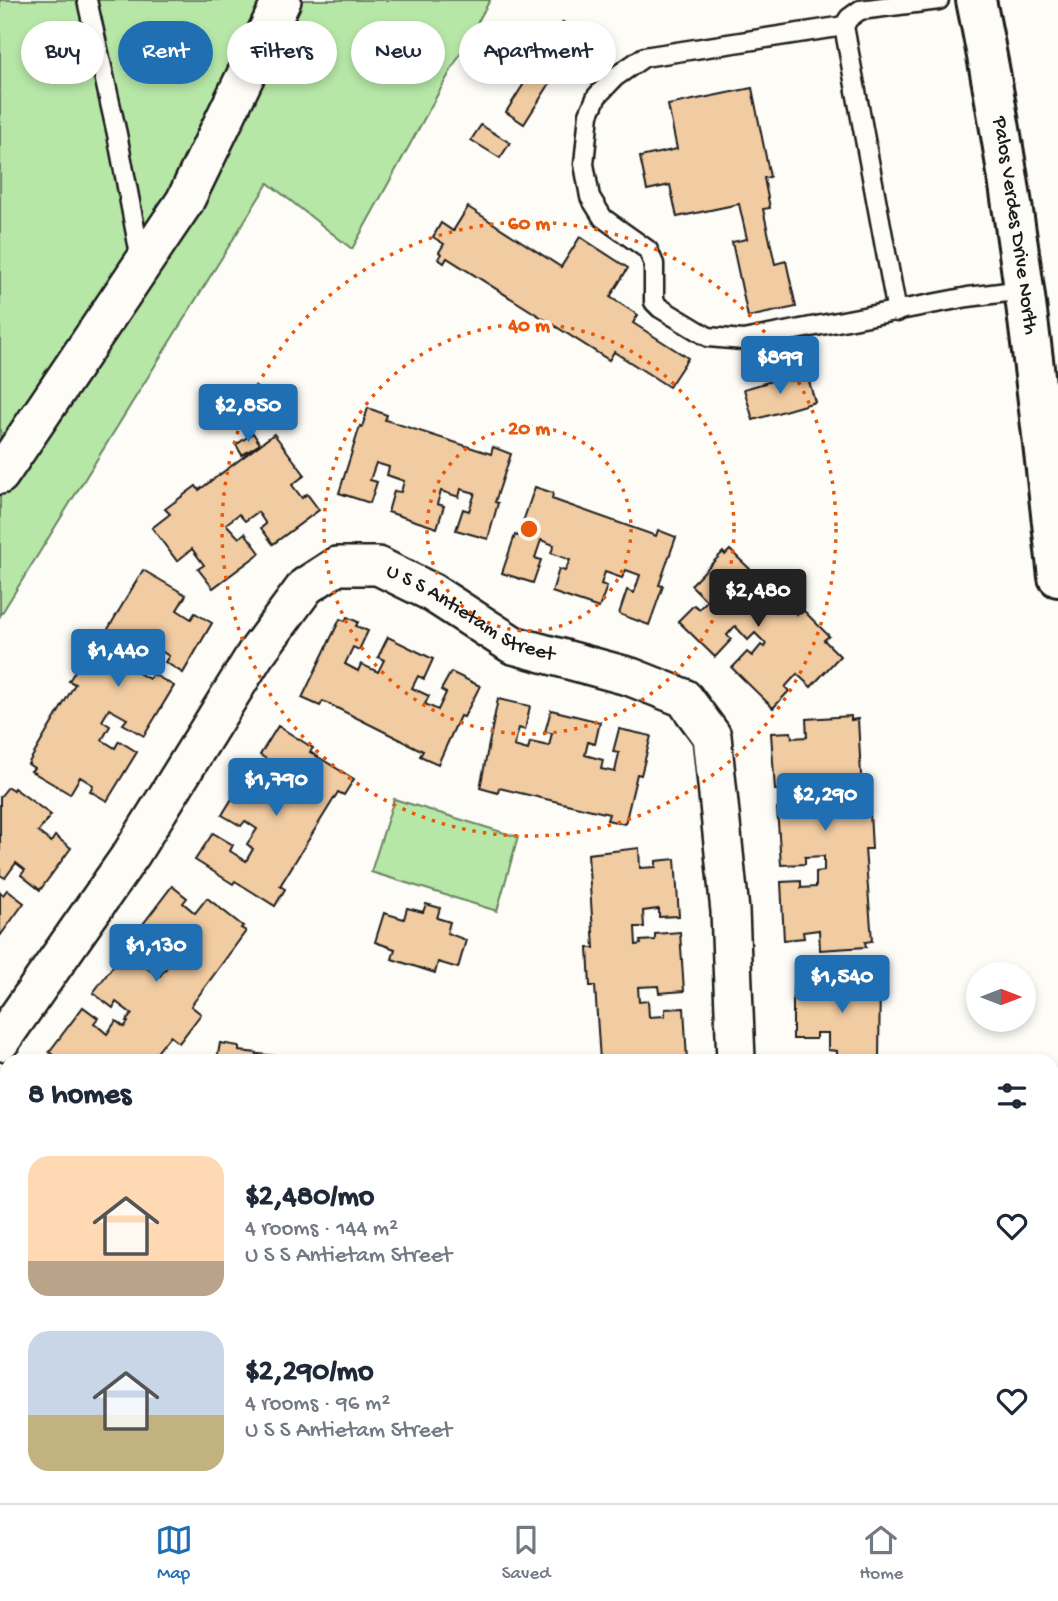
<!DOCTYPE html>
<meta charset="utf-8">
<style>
body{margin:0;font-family:"Gochi Hand",sans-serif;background:#f6f6f7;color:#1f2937;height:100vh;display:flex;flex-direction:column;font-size:26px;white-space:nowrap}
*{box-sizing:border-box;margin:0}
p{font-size:23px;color:#747a83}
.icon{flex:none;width:38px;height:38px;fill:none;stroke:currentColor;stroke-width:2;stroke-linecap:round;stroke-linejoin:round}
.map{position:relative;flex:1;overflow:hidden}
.side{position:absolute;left:0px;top:1054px;width:1059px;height:450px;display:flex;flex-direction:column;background:#fff;border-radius:21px 21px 0 0;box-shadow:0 4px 10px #0003}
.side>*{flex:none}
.hud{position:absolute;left:21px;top:21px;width:700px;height:63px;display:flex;gap:14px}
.needle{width:46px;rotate:90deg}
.tools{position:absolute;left:966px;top:962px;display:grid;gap:14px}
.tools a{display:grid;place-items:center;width:70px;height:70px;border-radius:50%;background:#fff;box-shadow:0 4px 10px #0003;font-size:35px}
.price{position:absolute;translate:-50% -60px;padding:0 16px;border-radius:7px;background:#1f6fb2;color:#fff;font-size:23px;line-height:46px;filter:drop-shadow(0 2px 4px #0008)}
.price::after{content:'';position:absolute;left:50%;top:42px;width:21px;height:16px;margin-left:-10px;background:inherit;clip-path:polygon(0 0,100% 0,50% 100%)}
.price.current{background:#222;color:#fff}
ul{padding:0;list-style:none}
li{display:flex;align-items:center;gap:21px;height:175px;padding:0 28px}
li span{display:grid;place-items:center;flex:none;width:196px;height:140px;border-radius:21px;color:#555}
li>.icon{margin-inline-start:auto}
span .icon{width:84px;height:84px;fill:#fffc;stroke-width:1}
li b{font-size:30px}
h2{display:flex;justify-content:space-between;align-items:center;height:84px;padding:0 28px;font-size:30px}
.tag{padding:0 24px;border-radius:32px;background:#fff;box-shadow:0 4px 10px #0003;font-size:24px;line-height:63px}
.tag.current{background:#1f6fb2;color:#fff}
.dock{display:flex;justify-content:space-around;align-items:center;height:98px;border-top:2px solid #e0e1e3;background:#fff;font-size:19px;color:#747a83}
.dock a{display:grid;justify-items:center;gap:4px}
.dock .current{color:#1f6fb2}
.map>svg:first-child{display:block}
.built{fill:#f9eddd}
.green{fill:#b6e7a7;stroke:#698262;stroke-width:2}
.building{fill:#f1cba1;stroke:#1c1c1c;stroke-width:2}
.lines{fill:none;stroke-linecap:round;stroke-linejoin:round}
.lane-casing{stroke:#1c1c1c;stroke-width:23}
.street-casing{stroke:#1c1c1c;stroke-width:42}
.secondary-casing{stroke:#1c1c1c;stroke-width:44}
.lane{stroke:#fdfcf7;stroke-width:18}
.street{stroke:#fdfcf7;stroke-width:37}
.secondary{stroke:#fdfcf7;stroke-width:38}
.ring{fill:none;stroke:#e8590c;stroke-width:3.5;stroke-dasharray:3.5 7}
.labels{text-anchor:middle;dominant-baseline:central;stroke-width:7;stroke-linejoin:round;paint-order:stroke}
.street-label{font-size:21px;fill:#1c1c1c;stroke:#fdfcf7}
.centre{fill:#e8590c;stroke:#fdfcf7;stroke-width:3.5}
.ring-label{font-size:21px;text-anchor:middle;font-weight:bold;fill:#e8590c;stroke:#fdfcf7;stroke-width:7;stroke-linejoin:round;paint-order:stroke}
</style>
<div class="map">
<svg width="1058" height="1503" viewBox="0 0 1058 1503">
<rect width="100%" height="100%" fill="#fdfcf7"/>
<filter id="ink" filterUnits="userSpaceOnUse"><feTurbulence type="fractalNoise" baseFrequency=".0143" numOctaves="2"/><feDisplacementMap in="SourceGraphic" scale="14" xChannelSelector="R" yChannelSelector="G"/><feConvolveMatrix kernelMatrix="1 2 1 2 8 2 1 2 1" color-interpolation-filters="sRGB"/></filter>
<g filter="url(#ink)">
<polygon class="built" points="460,1496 528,1496 562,1503 458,1503"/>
<g class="green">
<polygon points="0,0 490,0 352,249 268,183 0,616"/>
<polygon points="394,799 518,837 497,911 371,872"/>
</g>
<g class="building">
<polygon points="563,22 581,34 570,51 577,55 573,62 566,58 524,124 506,112"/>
<polygon points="752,88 770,177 764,178 770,208 763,209 775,264 786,261 796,307 748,317 732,242 747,239 739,204 677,217 670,185 647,190 640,157 677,149 668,105"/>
<polygon points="481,125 510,143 500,158 471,140"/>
<polygon points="468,207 561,267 580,237 628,268 610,297 638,315 633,323 688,358 669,387 614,352 609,360 447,258 444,263 438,259 441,254 439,252 444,244 433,237 441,223 453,231"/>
<polygon points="806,371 815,402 753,420 744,389"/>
<polygon points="368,408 387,415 385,420 491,454 493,447 511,454 495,502 498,503 488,539 456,530 463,509 469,511 475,493 461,489 459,497 441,491 437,504 444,506 437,528 388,512 394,491 401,492 404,481 387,475 389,467 376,463 370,480 377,482 370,503 339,493 360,426 362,427"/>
<polygon points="253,433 260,444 242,455 236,445"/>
<polygon points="274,434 305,475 292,485 302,498 307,494 319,510 273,544 261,528 266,524 258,512 245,521 239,514 226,524 239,538 245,533 260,553 213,588 198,569 204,565 192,549 177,561 152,528 170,514 165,509 196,486 199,490"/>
<polygon points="535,487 553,493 552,499 656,536 658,530 676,537 659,585 663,586 649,625 619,614 627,590 634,593 640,575 626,570 622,578 605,572 601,584 607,586 599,608 552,592 559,569 565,571 570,560 551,553 554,545 541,540 535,558 541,560 533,583 502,573 515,535 518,536"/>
<polygon points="730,550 797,614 802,609 829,636 824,640 840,656 811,687 797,674 785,687 789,691 773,708 732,668 747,652 752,656 761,645 764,647 766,644 755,633 748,640 735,626 727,635 731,640 715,657 678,621 694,605 699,609 707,601 691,585 723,552 725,555"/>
<polygon points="143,570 186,595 177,610 191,619 195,613 212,623 183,673 165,662 169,656 156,648 148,662 140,658 133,670 149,679 153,674 174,686 144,736 123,724 127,719 109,709 102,721 110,726 102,740 115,748 119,741 137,752 107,801 90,791 93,785 80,777 70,794 31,771 34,768 28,764 75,684 69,681 89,648 95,651"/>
<polygon points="347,617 358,622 356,626 368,631 359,650 353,647 345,664 358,671 361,664 378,672 384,660 378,657 388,637 433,659 424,679 418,676 412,688 429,696 425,704 438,710 446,693 441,690 451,672 480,686 464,717 460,716 438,764 420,756 423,751 323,701 320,706 302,698 340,619 345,621"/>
<polygon points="498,699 530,706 525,730 519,728 514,746 528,750 530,742 549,746 552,733 545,732 551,710 600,722 595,744 588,742 585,755 603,760 601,769 615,772 619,753 613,752 619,729 651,736 641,775 637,774 625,824 607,820 609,814 499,788 498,793 480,788"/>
<polygon points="851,716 851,720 858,719 863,813 870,812 872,849 865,849 872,941 865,942 866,947 820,950 819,930 803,932 804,938 784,940 781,882 801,881 801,888 816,887 816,872 824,871 824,856 805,857 805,864 781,865 777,808 802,806 802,811 821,810 820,797 811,798 810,781 794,782 795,789 775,790 771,733 791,732 792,738 807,737 806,719"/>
<polygon points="278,726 313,748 310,752 354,779 344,795 338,792 280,886 285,889 275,906 235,881 233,884 195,860 213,833 233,845 230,851 246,861 253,849 247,844 257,829 245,821 241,826 222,815 249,771 269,784 265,789 276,796 286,780 293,785 301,772 285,762 281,768 260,755"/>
<polygon points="8,787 13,790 14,788 51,815 38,832 51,842 55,836 71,848 40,890 21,875 25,870 16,863 5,878 0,875 0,797"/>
<polygon points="639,848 640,868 656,867 656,861 675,859 679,916 659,917 659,909 643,911 644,927 635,927 636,945 641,944 640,941 655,940 655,934 680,932 684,991 659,993 658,986 638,987 639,1002 648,1001 649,1017 665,1016 665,1009 684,1008 687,1060 600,1060 595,986 590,986 588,948 594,948 588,854"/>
<polygon points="172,886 187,898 183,903 195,913 207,898 243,926 241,928 246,931 191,1006 201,1014 179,1043 170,1036 151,1060 71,1060 68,1058 66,1060 60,1060 49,1052 83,1007 98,1018 94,1023 107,1034 116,1021 124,1027 128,1022 126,1021 132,1014 116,1002 113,1008 93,993 128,946 148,961 144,966 159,977 168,966 162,961 171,949 157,938 153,944 137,932"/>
<polygon points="7,890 24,903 0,936 0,892 3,895"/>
<polygon points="426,904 440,908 437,918 450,922 447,933 466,940 458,968 438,962 435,973 392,959 395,949 375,942 384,913 404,919 407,908 423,912"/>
<polygon points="830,972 873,973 873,976 880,977 879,1060 837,1060 837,1051 828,1050 828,1033 816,1033 816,1039 793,1039 793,987 815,987 815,995 829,995"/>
<polygon points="220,1043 239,1046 239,1051 257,1053 256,1060 217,1060"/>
<polygon points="259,1054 310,1060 257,1060"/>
</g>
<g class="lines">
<defs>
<g id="lane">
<polyline points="87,0 117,134 141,260"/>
<polyline points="844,26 644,57 615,77 597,96 589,114 584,164 590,197 603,218 648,250 654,264 654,302 660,308 708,337 743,340 968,297 1023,290"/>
<polyline points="897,312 844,26 849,18 860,10 939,0"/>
</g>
<g id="street">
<polyline points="0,475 185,201 282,0"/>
<path id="s1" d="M0 1042 132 853 255 655 306 586 337 566H378L431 592 513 645 631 677 684 698 712 736 730 911 736 1060"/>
<polyline points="0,1209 7,1208"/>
<polyline points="853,1496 863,1503"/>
</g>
<g id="secondary">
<path id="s2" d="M976 0C1015 189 1037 385 1058 577"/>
</g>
</defs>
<use href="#lane" class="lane-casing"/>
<use href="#street" class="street-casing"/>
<use href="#secondary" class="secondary-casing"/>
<use href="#lane" class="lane"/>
<use href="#street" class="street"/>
<use href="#secondary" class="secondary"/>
</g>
</g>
<g class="ring">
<circle cx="529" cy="529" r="102"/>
<circle cx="529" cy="529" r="205"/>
<circle cx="529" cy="529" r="307"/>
</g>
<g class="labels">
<g class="street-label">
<text stroke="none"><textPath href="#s2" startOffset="229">Palos Verdes Drive North</textPath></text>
<text stroke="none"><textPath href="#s1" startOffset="732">U S S Antietam Street</textPath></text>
</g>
</g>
<circle cx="529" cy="529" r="10" class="centre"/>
<g class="ring-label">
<text x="529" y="229">60 m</text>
<text x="529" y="331">40 m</text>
<text x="529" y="434">20 m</text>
</g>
</svg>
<div class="tools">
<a><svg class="needle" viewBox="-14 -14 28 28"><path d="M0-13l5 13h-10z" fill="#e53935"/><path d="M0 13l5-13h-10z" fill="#747a83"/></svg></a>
</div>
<b class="price" style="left:780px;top:396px">$899</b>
<b class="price" style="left:248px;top:444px">$2,850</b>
<b class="price current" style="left:758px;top:629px">$2,480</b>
<b class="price" style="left:118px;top:689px">$1,440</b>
<b class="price" style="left:276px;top:818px">$1,790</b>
<b class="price" style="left:825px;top:833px">$2,290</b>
<b class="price" style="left:156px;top:984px">$1,130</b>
<b class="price" style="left:842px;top:1015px">$1,540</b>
<div class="hud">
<a class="tag">Buy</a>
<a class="tag current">Rent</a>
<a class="tag">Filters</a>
<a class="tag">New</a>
<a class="tag">Apartment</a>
</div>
<section class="side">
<h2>8 homes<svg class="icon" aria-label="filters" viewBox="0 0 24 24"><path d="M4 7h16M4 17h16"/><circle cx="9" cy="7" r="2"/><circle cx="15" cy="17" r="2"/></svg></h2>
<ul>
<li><span style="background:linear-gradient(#ffd9b3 75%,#b9a48a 0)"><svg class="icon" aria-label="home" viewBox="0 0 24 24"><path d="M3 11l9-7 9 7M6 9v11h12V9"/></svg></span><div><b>$2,480/mo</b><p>4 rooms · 144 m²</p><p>U S S Antietam Street</p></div><svg class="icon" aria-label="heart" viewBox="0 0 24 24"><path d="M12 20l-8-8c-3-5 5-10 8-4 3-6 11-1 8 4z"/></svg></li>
<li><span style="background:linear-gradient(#c9d6e8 60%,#c2b280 0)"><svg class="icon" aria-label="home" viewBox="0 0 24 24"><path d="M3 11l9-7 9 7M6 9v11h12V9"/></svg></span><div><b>$2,290/mo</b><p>4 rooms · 96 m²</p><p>U S S Antietam Street</p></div><svg class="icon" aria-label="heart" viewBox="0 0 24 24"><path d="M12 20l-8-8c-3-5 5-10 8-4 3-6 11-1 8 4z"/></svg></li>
</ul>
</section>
</div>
<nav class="dock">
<a class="current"><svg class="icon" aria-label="map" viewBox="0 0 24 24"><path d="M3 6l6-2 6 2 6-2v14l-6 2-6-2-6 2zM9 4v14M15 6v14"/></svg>Map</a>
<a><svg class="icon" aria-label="saved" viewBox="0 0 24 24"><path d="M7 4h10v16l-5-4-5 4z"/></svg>Saved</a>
<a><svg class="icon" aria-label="home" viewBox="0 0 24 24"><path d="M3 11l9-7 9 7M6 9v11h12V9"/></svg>Home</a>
</nav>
